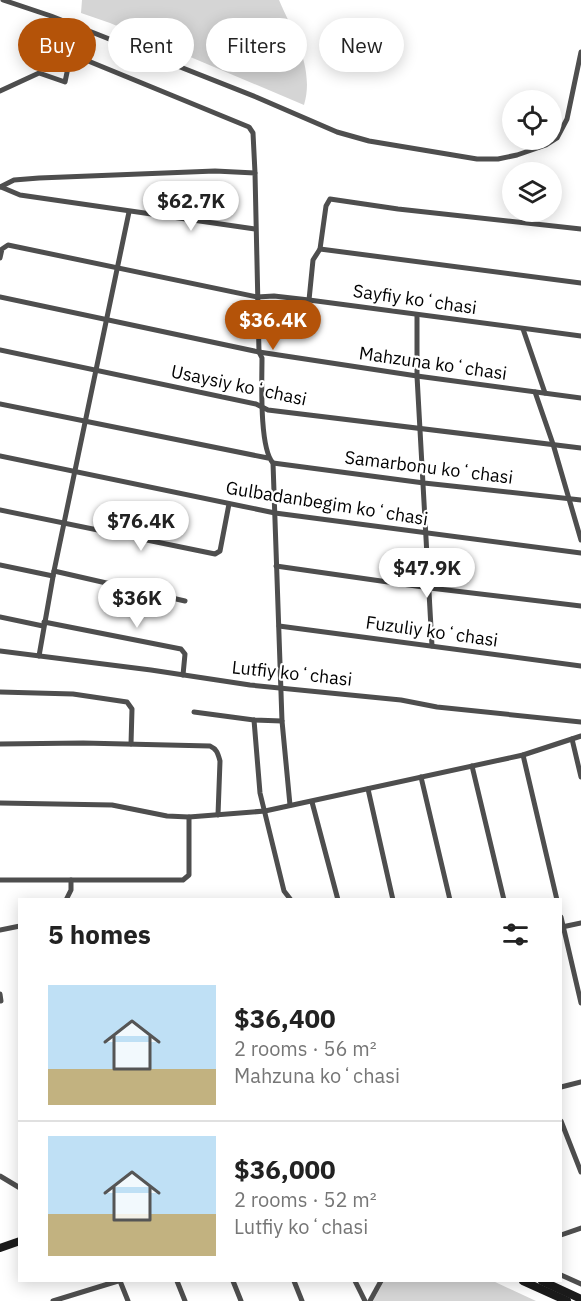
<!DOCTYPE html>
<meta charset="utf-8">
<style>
body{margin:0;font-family:"IBM Plex Sans",sans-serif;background:#f6f6f6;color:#222;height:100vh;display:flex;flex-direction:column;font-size:22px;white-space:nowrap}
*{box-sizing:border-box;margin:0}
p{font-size:20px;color:#767676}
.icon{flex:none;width:33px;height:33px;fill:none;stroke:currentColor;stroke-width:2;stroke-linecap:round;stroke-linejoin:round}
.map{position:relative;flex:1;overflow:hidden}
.side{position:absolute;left:18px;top:898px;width:544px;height:384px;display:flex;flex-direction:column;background:#fff;border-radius:0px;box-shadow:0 3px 15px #0003}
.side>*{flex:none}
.banner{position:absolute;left:18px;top:18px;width:546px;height:54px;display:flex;gap:12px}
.fabs{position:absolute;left:502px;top:90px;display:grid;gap:12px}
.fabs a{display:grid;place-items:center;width:60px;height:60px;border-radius:50%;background:#fff;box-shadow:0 3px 15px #0003;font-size:30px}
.price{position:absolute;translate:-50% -51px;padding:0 14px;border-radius:21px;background:#fff;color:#222;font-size:20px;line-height:39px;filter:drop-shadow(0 2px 3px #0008)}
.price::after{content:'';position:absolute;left:50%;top:36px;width:18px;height:14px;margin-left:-9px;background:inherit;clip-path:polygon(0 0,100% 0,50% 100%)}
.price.on{background:#b45309;color:#fff}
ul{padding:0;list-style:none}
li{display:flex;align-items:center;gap:18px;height:150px;padding:0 30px}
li+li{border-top:2px solid #e0e0e0}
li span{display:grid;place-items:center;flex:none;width:168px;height:120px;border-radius:0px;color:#555}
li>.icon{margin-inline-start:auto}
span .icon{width:72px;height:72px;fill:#fffc;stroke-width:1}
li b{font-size:26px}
h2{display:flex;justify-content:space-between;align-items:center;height:72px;padding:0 30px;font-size:26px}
.pill{padding:0 21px;border-radius:27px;background:#fff;box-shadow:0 3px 15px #0003;font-size:21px;line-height:54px}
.pill.on{background:#b45309;color:#fff}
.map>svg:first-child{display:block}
.green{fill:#d5d5d5}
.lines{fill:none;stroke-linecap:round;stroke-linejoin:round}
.minor{stroke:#4e4e4e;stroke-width:5}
.secondary{stroke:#1b1b1b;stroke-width:8}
.labels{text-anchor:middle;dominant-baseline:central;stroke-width:4.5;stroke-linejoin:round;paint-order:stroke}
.street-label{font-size:18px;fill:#000;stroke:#fff}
</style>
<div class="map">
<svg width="581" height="1301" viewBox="0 0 581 1301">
<rect width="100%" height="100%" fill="#fff"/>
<g class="green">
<path d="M82 0H279C293 32 315 69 304 105L110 23 81 13Z"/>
<polygon points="384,1281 493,1281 536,1301 373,1301"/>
</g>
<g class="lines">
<g class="minor">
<polyline points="3,0 51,16 256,97 337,132 369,141 477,159 498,159 517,155 546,145 557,138 567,119 581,52"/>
<polyline points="0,91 39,73 65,82 70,58 76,56 249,127 253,133 255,173"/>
<path d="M0 187 14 180 39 178 215 171 255 173 259 352 262 358C262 379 259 448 273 463L282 721 290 805"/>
<polyline points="1,187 20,195 255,229"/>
<polyline points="320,249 581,283"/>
<polyline points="0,258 2,249 8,245 257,297 274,296 309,300 581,336"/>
<polyline points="0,297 259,352 417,376 581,398"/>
<polyline points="309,300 313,260 320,249 326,206 330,199 398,209 581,229"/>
<polyline points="417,315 417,376 432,646"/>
<polyline points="523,329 545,393"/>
<polyline points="0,350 256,404 268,410 581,448"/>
<polyline points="535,392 553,444 581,540"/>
<polyline points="0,404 268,458"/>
<polyline points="0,456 275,513 581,553"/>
<polyline points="273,463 424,483 581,500"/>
<polyline points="0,510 215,554 220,551 229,504"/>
<polyline points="0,565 53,576"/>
<polyline points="276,566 430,588 581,606"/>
<polyline points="54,571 185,601"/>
<polyline points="0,617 43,626"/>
<polyline points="44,622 181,649 185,654 183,675"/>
<polyline points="279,626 581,666"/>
<polyline points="0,651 151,670 250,685 401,700 437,707 581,722"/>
<polyline points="39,656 54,571 129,212"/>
<polyline points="0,692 73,694 127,702 132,709 131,744"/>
<polyline points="194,712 254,720 282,721"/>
<polyline points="254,720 260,793 284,891 291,900"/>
<polyline points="572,739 581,777"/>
<path d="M0 744 83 743 210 746C217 749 218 754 220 761L218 815"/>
<polyline points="523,755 557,900"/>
<polyline points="472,766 504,900"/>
<polyline points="421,777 450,900"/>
<polyline points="368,789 393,900"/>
<polyline points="312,802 338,900"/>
<polyline points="0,803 112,805 167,816 189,817 265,811 523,755 581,736"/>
<polyline points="0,880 183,880 189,875 189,817"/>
<polyline points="66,900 71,890 71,880"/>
<polyline points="561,917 581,1003"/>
<polyline points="562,927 581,923"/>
<polyline points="0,930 20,926"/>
<polyline points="0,994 1,1001"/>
<polyline points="561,1087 581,1082"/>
<polyline points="561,1121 581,1172"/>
<polyline points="0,1176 20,1188"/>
<polyline points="561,1235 581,1228"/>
<polyline points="561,1275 581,1284"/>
<polyline points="120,1281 128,1301"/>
<polyline points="177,1281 185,1301"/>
<polyline points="233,1281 241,1301"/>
<polyline points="294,1281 302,1301"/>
<polyline points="355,1281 365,1301"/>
<polyline points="53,1301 118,1281"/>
<polyline points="370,1301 381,1281"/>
</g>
<g class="secondary">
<polyline points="0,1248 20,1241"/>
<polyline points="523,1281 567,1301"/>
<polyline points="542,1281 581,1299"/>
</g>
</g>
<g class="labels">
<g class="street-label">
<text transform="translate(415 299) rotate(8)">Sayfiy koʻchasi</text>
<text transform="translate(433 363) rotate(8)">Mahzuna koʻchasi</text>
<text transform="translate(239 385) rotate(12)">Usaysiy koʻchasi</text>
<text transform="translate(429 467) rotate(7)">Samarbonu koʻchasi</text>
<text transform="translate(327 503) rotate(9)">Gulbadanbegim koʻchasi</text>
<text transform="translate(432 631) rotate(8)">Fuzuliy koʻchasi</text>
<text transform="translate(292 673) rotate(6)">Lutfiy koʻchasi</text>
</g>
</g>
</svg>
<div class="fabs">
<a><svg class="icon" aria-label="locate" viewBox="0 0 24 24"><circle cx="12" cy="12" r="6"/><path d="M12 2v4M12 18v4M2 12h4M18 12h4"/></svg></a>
<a><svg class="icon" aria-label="layers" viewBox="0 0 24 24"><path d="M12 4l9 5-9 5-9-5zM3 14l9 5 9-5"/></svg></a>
</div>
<b class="price" style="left:191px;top:232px">$62.7K</b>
<b class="price on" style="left:273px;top:351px">$36.4K</b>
<b class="price" style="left:141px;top:552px">$76.4K</b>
<b class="price" style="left:427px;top:599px">$47.9K</b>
<b class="price" style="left:137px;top:629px">$36K</b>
<div class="banner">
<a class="pill on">Buy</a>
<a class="pill">Rent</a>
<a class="pill">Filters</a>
<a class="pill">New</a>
</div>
<section class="side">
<h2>5 homes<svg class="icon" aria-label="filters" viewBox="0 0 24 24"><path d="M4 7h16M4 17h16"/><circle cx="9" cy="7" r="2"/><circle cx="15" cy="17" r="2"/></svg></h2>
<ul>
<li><span style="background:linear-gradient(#bfe0f5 70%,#c2b280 0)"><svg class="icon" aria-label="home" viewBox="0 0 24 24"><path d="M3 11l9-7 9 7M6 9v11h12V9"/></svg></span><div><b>$36,400</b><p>2 rooms · 56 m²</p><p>Mahzuna koʻchasi</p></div></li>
<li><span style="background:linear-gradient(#bfe0f5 65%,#c2b280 0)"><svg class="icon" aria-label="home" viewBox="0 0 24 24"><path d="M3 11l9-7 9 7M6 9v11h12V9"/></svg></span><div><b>$36,000</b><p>2 rooms · 52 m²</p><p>Lutfiy koʻchasi</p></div></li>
</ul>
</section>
</div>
